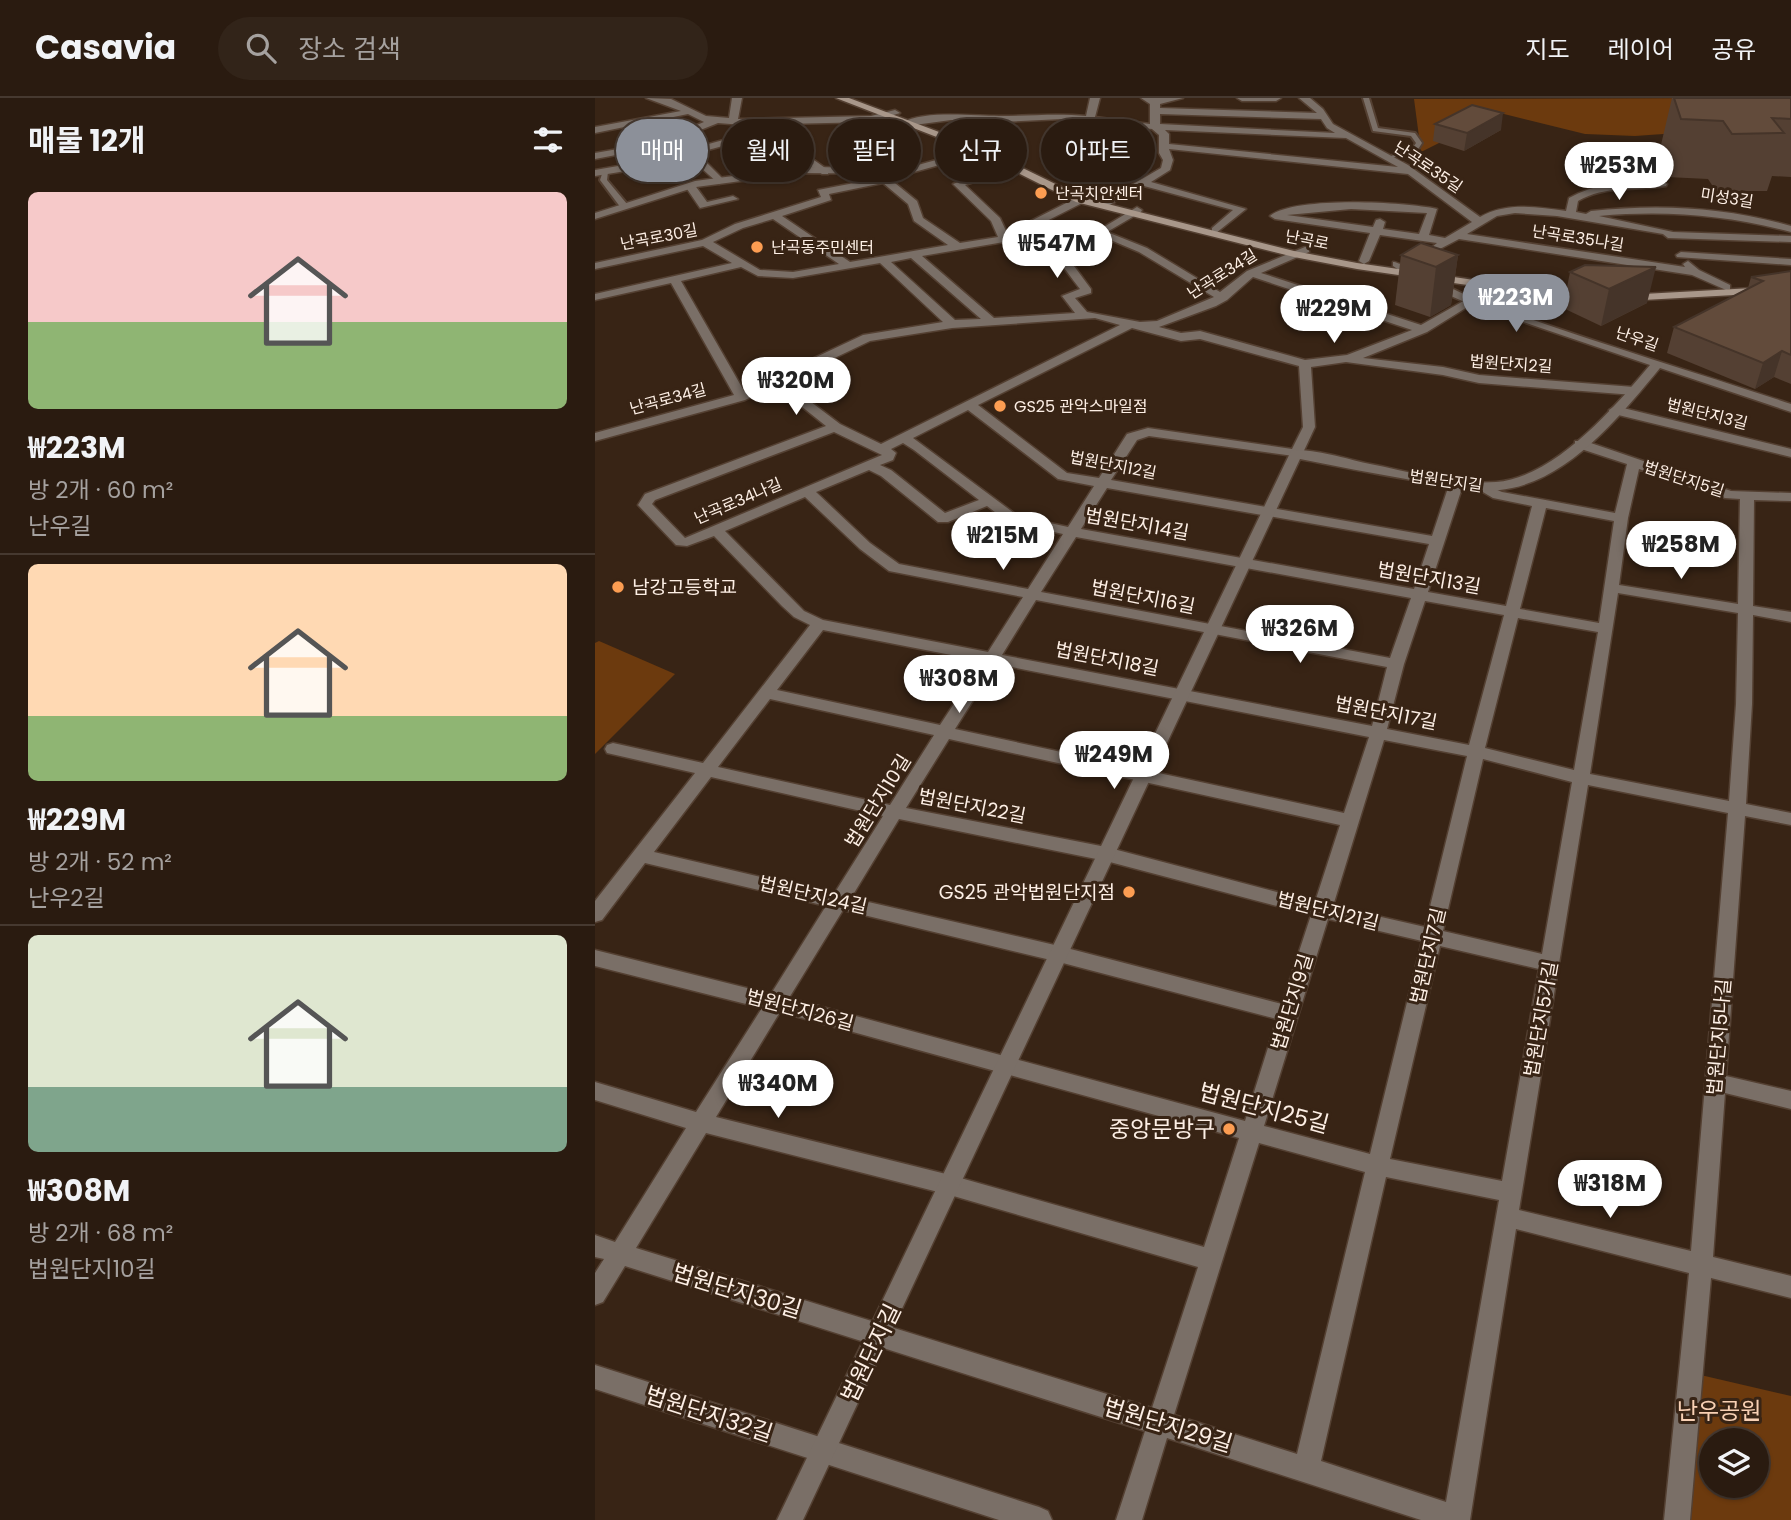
<!DOCTYPE html>
<html lang="ko">
<meta charset="utf-8">
<style>
body{margin:0;font-family:Poppins,"Noto Sans KR",sans-serif;background:#322419;color:#f1f3f6;height:100vh;display:flex;flex-direction:column;font-size:26px;white-space:nowrap}
*{box-sizing:border-box;margin:0}
p{font-size:23px;color:#a5a19f}
.icon{flex:none;width:38px;height:38px;fill:none;stroke:currentColor;stroke-width:2;stroke-linecap:round;stroke-linejoin:round}
.map{position:relative;flex:1;overflow:hidden}
.panel{display:flex;flex-direction:column;background:#2a1b10;width:595px}
.panel>*{flex:none}
.hud{position:absolute;left:21px;top:21px;width:665px;height:63px;display:flex;gap:14px}
.fabs{position:absolute;left:1104px;top:1330px;display:grid;gap:14px}
.fabs a{display:grid;place-items:center;width:70px;height:70px;border-radius:50%;background:#2a1b10;box-shadow:0 2px 5px #0004,0 0 0 2px #463930;font-size:35px}
.price{position:absolute;translate:-50% -60px;padding:0 16px;border-radius:24px;background:#fff;color:#222;font-size:23px;line-height:46px;filter:drop-shadow(0 2px 4px #0008)}
.price::after{content:'';position:absolute;left:50%;top:42px;width:21px;height:16px;margin-left:-10px;background:inherit;clip-path:polygon(0 0,100% 0,50% 100%)}
.price.active{background:#8c9099;color:#fff}
ul{padding:0;list-style:none}
li{display:grid;align-content:center;gap:14px;height:371px;padding:0 28px}
li+li{border-top:2px solid #463930}
li span{display:grid;place-items:center;height:217px;border-radius:10px;color:#555}
li>.icon{margin-inline-start:auto}
span .icon{width:126px;height:126px;fill:#fffc;stroke-width:1}
li b{font-size:30px}
h2{display:flex;justify-content:space-between;align-items:center;height:84px;padding:0 28px;font-size:30px}
.tag{padding:0 24px;border-radius:32px;background:#2a1b10;box-shadow:0 2px 5px #0004,0 0 0 2px #463930;font-size:24px;line-height:63px}
.tag.active{background:#8c9099;color:#fff}
header{display:flex;align-items:center;gap:42px;box-sizing:border-box;height:98px;padding:0 35px;background:#2a1b10;border-bottom:2px solid #463930}
header strong{font-size:33px}
nav{display:flex;gap:38px;margin-inline-start:auto;font-size:24px}
.search{width:490px;height:63px;background:#322419;display:flex;align-items:center;gap:18px;box-sizing:border-box;padding:0 24px;border-radius:38px;color:#a5a19f;font-size:26px}
main{display:flex;flex:1;min-height:0}
.map>svg:first-child{display:block}
.green{fill:#6c3a0e;fill-rule:evenodd}
.lines{fill:none;stroke-linecap:round;stroke-linejoin:round}
.service-casing{stroke:#544032;stroke-width:4}
.minor-casing{stroke:#544032;stroke-width:3}
.tertiary-casing{stroke:#544032;stroke-width:3}
.secondary-casing{stroke:#544032;stroke-width:3}
.service{fill:#7a6f67;fill-rule:evenodd}
.minor{fill:#7a6f67;fill-rule:evenodd}
.tertiary{fill:#7a6f67;fill-rule:evenodd}
.secondary{fill:#a8978a;fill-rule:evenodd}
.wall{fill:#544033}
.shaded-wall{fill:#453429}
.building{fill:#624b3b;stroke:#453429;stroke-width:2}
.poi-dot{fill:#fc9d52;stroke:#382415;stroke-width:2.5}
.labels{text-anchor:middle;dominant-baseline:central;stroke-width:6;stroke-linejoin:round;paint-order:stroke}
.far-street-label{font-size:16px;fill:#fdefe5;stroke:#382415}
.far-poi-label{font-size:16px;fill:#fdefe5;stroke:#382415;text-anchor:start}
.street-label{font-size:19px;fill:#fdefe5;stroke:#382415}
.poi-label{font-size:19px;fill:#fdefe5;stroke:#382415;text-anchor:start}
.near-street-label{font-size:23px;fill:#fdefe5;stroke:#382415}
.near-poi-label{font-size:23px;fill:#fdefe5;stroke:#382415;text-anchor:end}
.near-park-label{font-size:23px;fill:#f8d0b4;stroke:#382415}
</style>
<header>
<strong>Casavia</strong>
<div class="search"><svg class="icon" aria-label="search" viewBox="0 0 24 24"><circle cx="10" cy="10" r="6"/><path d="M15 15l6 6"/></svg>장소 검색</div>
<nav><a>지도</a><a>레이어</a><a>공유</a></nav>
</header>
<main>
<section class="panel">
<h2>매물 12개<svg class="icon" aria-label="filters" viewBox="0 0 24 24"><path d="M4 7h16M4 17h16"/><circle cx="9" cy="7" r="2"/><circle cx="15" cy="17" r="2"/></svg></h2>
<ul>
<li><span style="background:linear-gradient(#f6c9c9 60%,#8fb573 0)"><svg class="icon" aria-label="home" viewBox="0 0 24 24"><path d="M3 11l9-7 9 7M6 9v11h12V9"/></svg></span><div><b>₩223M</b><p>방 2개 · 60 m²</p><p>난우길</p></div></li>
<li><span style="background:linear-gradient(#ffd9b3 70%,#8fb573 0)"><svg class="icon" aria-label="home" viewBox="0 0 24 24"><path d="M3 11l9-7 9 7M6 9v11h12V9"/></svg></span><div><b>₩229M</b><p>방 2개 · 52 m²</p><p>난우2길</p></div></li>
<li><span style="background:linear-gradient(#dfe7d0 70%,#7fa58c 0)"><svg class="icon" aria-label="home" viewBox="0 0 24 24"><path d="M3 11l9-7 9 7M6 9v11h12V9"/></svg></span><div><b>₩308M</b><p>방 2개 · 68 m²</p><p>법원단지10길</p></div></li>
</ul>
</section>
<div class="map">
<svg width="1196" height="1422" viewBox="0 0 1196 1422">
<rect width="100%" height="100%" fill="#382415"/>
<g class="green">
<polygon points="1180,0 1111,33 1040,38 990,36 881,9 858,38 826,54 819,1"/>
<polygon points="4,543 80,576 0,656 0,545"/>
<path d="M1097 1275 1196 1298V1422H1082ZM1116 1342H1162V1388H1116Z"/>
</g>
<g class="lines">
<defs>
<g id="service">
<polygon points="768,0 774,0 783,30 820,35 827,45 822,53 793,61 793,59 817,51 821,45 816,38 778,33"/>
<polygon points="8,73 13,74 12,82 32,106 32,110 26,110 5,82"/>
</g>
<g id="minor">
<polygon points="51,0 76,1 111,18 134,20 137,0 147,0 143,21 148,21 276,18 300,12 305,15 276,24 148,27 123,25 63,49 0,61 0,55 58,45 109,24 93,16 0,35 0,29 86,13"/>
<path d="M495 0H505L500 19 555 26V6L546 0H588L565 6V10L722 15 704 0H715L728 11 738 26 813 67 885 119C911 104 942 109 971 113L974 100C1003 84 1035 82 1067 83L1072 86 1071 88C1040 93 1011 87 983 103L981 114 991 116 996 113C1065 106 1129 109 1196 128V134C1131 117 1071 112 1004 118L1078 134 1196 138V144L1073 140 1068 136 962 118 920 115 902 118 872 136 1090 169 1088 166 1093 163 1104 172 1135 187V191L1131 192 1097 177 864 141 841 153 836 150 842 145 785 137 774 163 769 166 764 163 775 135 680 121 675 118C700 98 809 104 842 111L834 137 850 140 877 124 813 76 574 51 578 62 575 72 556 84 651 111 621 135 617 134V130L638 112 549 88 509 110 500 108 566 70 568 62 564 55V37L557 31 467 21 405 24 356 22 312 28 307 25C328 12 379 18 404 18 433 18 462 15 491 18ZM565 16 726 21 732 30 740 35 565 26ZM570 32 751 40 803 69 574 46V36ZM756 111 832 115 824 136 788 131 790 124 785 121 781 122 778 129 692 117Z"/>
<polygon points="642,0 686,0 681,3 647,3"/>
<polygon points="186,26 189,27 189,31 176,35 188,40 233,72 233,76 227,76 182,44 166,37 144,44 178,74 179,76 174,79 135,46 102,55 128,81 129,83 124,86 93,58 47,70 54,76 79,70 84,73 52,83 37,72 0,78 0,72 52,63"/>
<path d="M423 63 428 66 426 68 370 87 405 120 412 135 487 97H495V101L432 133C465 142 476 165 496 191V195L480 200 492 214 545 224 562 223 619 199 544 154 499 135 542 109 547 112 546 114 512 134 552 150 625 194 652 173 710 149 714 150V154L666 175 826 227 872 201 882 203 832 234 768 260 848 269 884 277 1039 289 1045 293 1039 297 884 285 848 277 751 264 716 269 720 329 706 359 554 338 542 342 516 382 837 438 854 387 861 383 866 384 868 387 833 494 911 508 937 408 898 400 881 390 888 386 907 394 1020 415 1032 366 980 349V343H990L1136 393 1196 395V403L1159 402 1158 508 1196 514V524L1158 517 1157 606 1151 706 1196 715V727L1150 718 1131 978 1196 993V1011L1130 995 1118 1159 1196 1178V1200L1116 1180 1095 1422H1069L1094 1175 921 1131 875 1422H826L572 1340 547 1422H521L550 1333 30 1168 8 1204 0 1207V1175L9 1161 0 1159V1137L20 1144 91 1030 0 1002V984L101 1014 167 910 0 868V852L176 896 231 808 50 765 7 822 0 824V803L100 675 12 655 10 651 12 647 18 645 108 665 215 527 199 519 187 508 119 438 92 448 81 447 43 407 50 396 231 328 206 308 203 299 207 294 192 282 150 302 0 343V335L139 297 76 185 0 202V196L137 165 108 148 0 171V165L107 142 140 126 226 99 223 92 285 80 286 74 291 71 296 74 295 81 322 103 328 120 365 145 403 139 396 123 358 86ZM288 85 313 106 319 123 353 147 255 164 187 118 236 102 234 96ZM178 121 244 166 198 174 165 172 118 144 148 130ZM424 137C454 145 467 168 485 191L467 198 480 215 399 220 327 158 409 144ZM316 160 386 221 360 222 296 164ZM285 165 348 224 268 237 149 293 86 183 146 169 163 178 198 180ZM658 179 817 232 752 257 710 262 605 233 586 235 564 229 621 208 632 202ZM500 220 525 227 286 346 245 326 216 304 215 299 220 293 202 278 275 243 357 230ZM537 230 586 243 605 241 704 268 708 329 697 351 553 330 532 336 504 380 472 375 383 307ZM373 312 463 381 499 388 473 429 423 418 318 340ZM239 334 287 357 90 440 57 406 60 402ZM308 345 319 352 384 402 350 415 296 372 285 367 298 362 301 355 296 351ZM1044 371 1130 400 1145 401 1143 506 1024 487 1033 420ZM274 372 286 378 343 424H353L392 408 413 424 468 436 433 491 304 466 275 445 221 394ZM512 390 834 446 819 491 486 431ZM210 399 265 451 294 473 428 499 393 554 228 522 209 513 130 433ZM951 410 1019 423 1004 525 925 511ZM481 439 816 500 795 560 446 494ZM1023 495 1143 515 1141 606 1134 703 995 676ZM441 502 792 569 777 628 407 557ZM830 503 909 517 874 647 792 631 809 566ZM923 520 1003 534 979 672 890 650ZM228 532 387 563 345 627 182 592ZM401 566 774 639 749 715 360 631ZM175 601 339 637 295 707 123 669ZM354 641 745 727 720 804 511 749 311 710ZM789 642 872 658 830 829 738 808ZM888 661 977 684 947 856 848 833ZM116 679 288 718 239 796 59 754ZM993 687 1133 715 1096 1153 924 1112ZM304 721 511 763 716 817 687 906 464 848 256 800ZM248 812 464 864 682 921 650 1023 194 900ZM733 821 827 843 775 1056 669 1028ZM845 848 944 871 907 1083 795 1061ZM185 914 644 1040 609 1149 355 1077 121 1019ZM111 1035 355 1097 603 1169 557 1310 41 1150ZM664 1045 770 1074 702 1356 579 1317ZM791 1079 904 1102 851 1404 726 1363Z"/>
<polygon points="95,85 99,86 112,104 138,98 143,101 105,110 90,88"/>
<polygon points="1086,154 1196,161 1196,167 1082,159 1081,157"/>
<polygon points="1020,308 1196,351 1196,359 1015,315 1014,312"/>
<polygon points="0,1267 444,1409 453,1413 457,1422 404,1422 0,1291"/>
</g>
<g id="tertiary">
<polygon points="392,48 397,51 395,53 312,76 207,75 101,89 0,121 0,115 100,83 207,69 312,70"/>
<path d="M798 164C804 163 867 196 880 201 984 240 1091 271 1196 306V314L1065 270C1027 316 978 377 917 390 882 398 846 388 811 381 776 375 741 368 705 361L208 1422H182L696 353C715 349 755 362 775 366 816 374 859 387 901 384 959 380 1020 309 1055 267L872 205 819 182 798 168Z"/>
</g>
<g id="secondary">
<polygon points="241,0 254,0 389,51 489,100 699,153 762,165 963,194 995,196 1001,199 995,202 963,200 762,171 699,159 481,104 383,55"/>
<polygon points="1196,188 1196,194 1030,203 1024,200 1030,197"/>
</g>
</defs>
<use href="#service" class="service-casing"/>
<use href="#minor" class="minor-casing"/>
<use href="#tertiary" class="tertiary-casing"/>
<use href="#secondary" class="secondary-casing"/>
<use href="#service" class="service"/>
<use href="#minor" class="minor"/>
<use href="#tertiary" class="tertiary"/>
<use href="#secondary" class="secondary"/>
</g>
<g class="wall">
<polygon points="1077,0 1196,0 1196,79 1177,78 1172,93 1121,93 1113,81 1072,79 1065,51"/>
<polygon points="840,26 906,32 869,53 838,43"/>
<polygon points="806,157 863,157 856,207 835,219 800,207"/>
<polygon points="1196,173 1196,286 1179,279 1160,291 1072,255 1079,229 1153,190 1156,179"/>
<polygon points="975,174 1052,205 1006,228 968,210"/>
</g>
<g class="shaded-wall">
<polygon points="908,15 906,32 869,53 872,35"/>
<polygon points="863,157 856,207 835,219 841,169"/>
<polygon points="1061,169 1052,205 1006,228 1014,191"/>
<polygon points="1187,253 1179,279 1160,291 1168,265"/>
</g>
<g class="building">
<polygon points="1079,0 1196,0 1196,21 1177,20 1189,35 1137,36 1128,23 1086,21"/>
<polygon points="877,7 908,15 872,35 840,26"/>
<polygon points="826,145 863,157 841,169 806,157"/>
<polygon points="990,167 1061,169 1014,191 975,174"/>
<polygon points="1196,173 1196,257 1187,253 1168,265 1079,229 1168,183 1156,179"/>
</g>
<g class="poi-dot">
<circle cx="446" cy="95" r="7"/>
<circle cx="162" cy="149" r="7"/>
<circle cx="405" cy="308" r="7"/>
<circle cx="23" cy="489" r="7"/>
<circle cx="534" cy="794" r="7"/>
<circle cx="634" cy="1031" r="7"/>
</g>
<g class="labels">
<g class="far-street-label">
<text transform="translate(833 69) rotate(34)">난곡로35길</text>
<text transform="translate(1132 100) rotate(9)">미성3길</text>
<text transform="translate(64 139) rotate(-11)">난곡로30길</text>
<text transform="translate(983 140) rotate(9)">난곡로35나길</text>
<text transform="translate(712 142) rotate(11)">난곡로</text>
<text transform="translate(627 176) rotate(-32)">난곡로34길</text>
<text transform="translate(1042 241) rotate(19)">난우길</text>
<text transform="translate(916 266) rotate(4)">법원단지2길</text>
<text transform="translate(73 301) rotate(-15)">난곡로34길</text>
<text transform="translate(1112 316) rotate(14)">법원단지3길</text>
<text transform="translate(518 367) rotate(11)">법원단지12길</text>
<text transform="translate(1089 381) rotate(18)">법원단지5길</text>
<text transform="translate(851 383) rotate(8)">법원단지길</text>
<text transform="translate(143 403) rotate(-23)">난곡로34나길</text>
</g>
<g class="far-poi-label">
<text x="460" y="95">난곡치안센터</text>
<text x="176" y="149">난곡동주민센터</text>
<text x="419" y="308">GS25 관악스마일점</text>
</g>
<g class="street-label">
<text transform="translate(542 426) rotate(10)">법원단지14길</text>
<text transform="translate(834 480) rotate(10)">법원단지13길</text>
<text transform="translate(548 499) rotate(11)">법원단지16길</text>
<text transform="translate(512 561) rotate(11)">법원단지18길</text>
<text transform="translate(791 615) rotate(11)">법원단지17길</text>
<text transform="translate(283 703) rotate(-58)">법원단지10길</text>
<text transform="translate(377 708) rotate(11)">법원단지22길</text>
<text transform="translate(218 797) rotate(13)">법원단지24길</text>
<text transform="translate(733 813) rotate(14)">법원단지21길</text>
<text transform="translate(833 858) rotate(-77)">법원단지7길</text>
<text transform="translate(697 904) rotate(-73)">법원단지9길</text>
<text transform="translate(205 912) rotate(15)">법원단지26길</text>
<text transform="translate(946 921) rotate(-80)">법원단지5가길</text>
<text transform="translate(1124 939) rotate(-85)">법원단지5나길</text>
</g>
<g class="poi-label">
<text x="37" y="489">남강고등학교</text>
<text x="520" y="794" text-anchor="end">GS25 관악법원단지점</text>
</g>
<g class="near-street-label">
<text transform="translate(669 1010) rotate(15)">법원단지25길</text>
<text transform="translate(142 1193) rotate(17)">법원단지30길</text>
<text transform="translate(276 1255) rotate(-64)">법원단지길</text>
<text transform="translate(114 1316) rotate(18)">법원단지32길</text>
<text transform="translate(573 1327) rotate(17)">법원단지29길</text>
</g>
<g class="near-poi-label">
<text x="620" y="1031">중앙문방구</text>
</g>
<g class="near-park-label">
<text x="1124" y="1313">난우공원</text>
</g>
</g>
</svg>
<div class="fabs">
<a><svg class="icon" aria-label="layers" viewBox="0 0 24 24"><path d="M12 4l9 5-9 5-9-5zM3 14l9 5 9-5"/></svg></a>
</div>
<b class="price" style="left:1024px;top:104px">₩253M</b>
<b class="price" style="left:462px;top:182px">₩547M</b>
<b class="price active" style="left:921px;top:236px">₩223M</b>
<b class="price" style="left:739px;top:247px">₩229M</b>
<b class="price" style="left:201px;top:319px">₩320M</b>
<b class="price" style="left:408px;top:474px">₩215M</b>
<b class="price" style="left:1086px;top:483px">₩258M</b>
<b class="price" style="left:705px;top:567px">₩326M</b>
<b class="price" style="left:364px;top:617px">₩308M</b>
<b class="price" style="left:519px;top:693px">₩249M</b>
<b class="price" style="left:183px;top:1022px">₩340M</b>
<b class="price" style="left:1015px;top:1122px">₩318M</b>
<div class="hud">
<a class="tag active">매매</a>
<a class="tag">월세</a>
<a class="tag">필터</a>
<a class="tag">신규</a>
<a class="tag">아파트</a>
</div>
</div>
</main>
